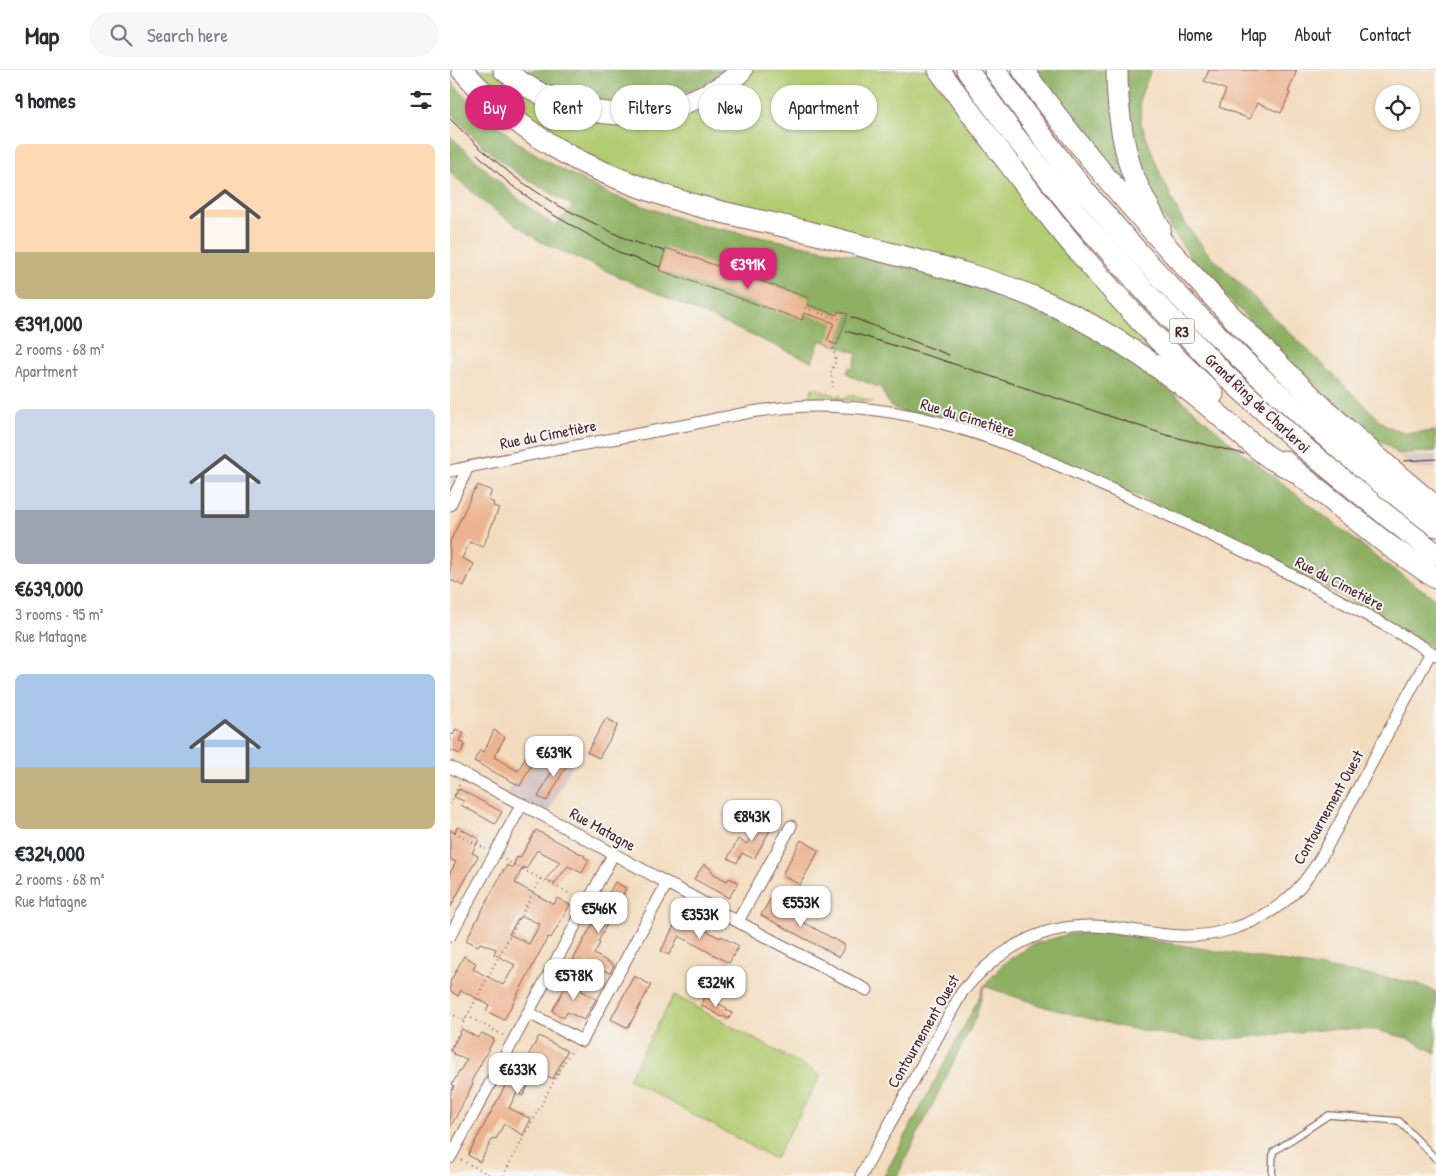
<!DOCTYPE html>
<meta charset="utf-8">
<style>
body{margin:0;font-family:"Patrick Hand",sans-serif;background:#f7f7f7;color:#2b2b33;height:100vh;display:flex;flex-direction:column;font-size:19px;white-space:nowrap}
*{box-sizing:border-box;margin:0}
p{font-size:16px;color:#7c7c81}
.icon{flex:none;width:28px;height:28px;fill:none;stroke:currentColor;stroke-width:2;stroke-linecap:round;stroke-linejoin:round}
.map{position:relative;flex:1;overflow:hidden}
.sheet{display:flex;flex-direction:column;background:#fff;width:450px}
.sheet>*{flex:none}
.top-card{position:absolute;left:15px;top:15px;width:475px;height:45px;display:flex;gap:10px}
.controls{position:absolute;left:925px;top:15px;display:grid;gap:10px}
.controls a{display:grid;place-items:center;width:45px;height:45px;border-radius:50%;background:#fff;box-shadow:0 1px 4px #0004;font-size:25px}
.price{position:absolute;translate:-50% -42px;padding:0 11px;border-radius:10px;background:#fff;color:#222;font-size:16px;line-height:32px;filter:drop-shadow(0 1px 2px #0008)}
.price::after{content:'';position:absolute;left:50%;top:30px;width:15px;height:11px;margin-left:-8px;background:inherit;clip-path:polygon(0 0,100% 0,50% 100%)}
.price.on{background:#db2777;color:#fff}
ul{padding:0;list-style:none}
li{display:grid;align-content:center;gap:10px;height:265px;padding:0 15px}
li span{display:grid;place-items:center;height:155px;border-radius:8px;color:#555}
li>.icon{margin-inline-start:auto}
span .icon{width:90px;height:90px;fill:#fffc;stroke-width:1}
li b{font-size:21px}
h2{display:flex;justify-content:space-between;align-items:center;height:60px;padding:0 15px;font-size:21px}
.pill{padding:0 18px;border-radius:22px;background:#fff;box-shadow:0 1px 4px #0004;font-size:18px;line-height:45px}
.pill.on{background:#db2777;color:#fff}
header{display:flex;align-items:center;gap:30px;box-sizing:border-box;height:70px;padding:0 25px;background:#fff;border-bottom:1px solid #e1e1e2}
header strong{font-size:24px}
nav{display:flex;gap:28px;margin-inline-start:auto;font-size:18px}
.search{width:350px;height:45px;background:#f7f7f7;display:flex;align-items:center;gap:12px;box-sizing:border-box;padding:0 18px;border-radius:28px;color:#7c7c81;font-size:19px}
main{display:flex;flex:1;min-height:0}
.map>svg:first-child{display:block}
.industrial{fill:#d2bfc0}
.green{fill:#b2cc72;stroke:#7e764e}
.forest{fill:#8db064;stroke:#6c6848}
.building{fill:#ecb390;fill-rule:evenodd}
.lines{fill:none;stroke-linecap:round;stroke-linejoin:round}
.service-casing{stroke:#85615e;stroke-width:8}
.minor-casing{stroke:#85615e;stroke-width:13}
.motorway-casing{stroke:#85615e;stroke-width:23}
.path{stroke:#85615e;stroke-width:2;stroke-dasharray:1 4;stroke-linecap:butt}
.service{stroke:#fff;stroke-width:5.5}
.minor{stroke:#fff;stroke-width:11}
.motorway{stroke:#fff;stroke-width:21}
.tram{stroke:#4a1f2b;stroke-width:1}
.labels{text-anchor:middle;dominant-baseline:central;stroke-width:4;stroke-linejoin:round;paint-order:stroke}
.shield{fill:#f6f6f2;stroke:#7e6067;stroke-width:1}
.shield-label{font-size:15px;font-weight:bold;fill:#4a1f2b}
.street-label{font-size:16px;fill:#4a1f2b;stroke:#f6f6f2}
</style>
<header>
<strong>Map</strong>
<div class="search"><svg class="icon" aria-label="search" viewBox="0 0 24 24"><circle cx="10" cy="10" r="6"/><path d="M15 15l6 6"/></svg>Search here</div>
<nav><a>Home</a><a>Map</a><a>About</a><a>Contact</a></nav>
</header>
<main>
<section class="sheet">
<h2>9 homes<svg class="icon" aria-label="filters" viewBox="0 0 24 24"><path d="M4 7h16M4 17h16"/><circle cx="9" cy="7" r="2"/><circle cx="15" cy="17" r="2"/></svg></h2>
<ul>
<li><span style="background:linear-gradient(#ffd9b3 70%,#c2b280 0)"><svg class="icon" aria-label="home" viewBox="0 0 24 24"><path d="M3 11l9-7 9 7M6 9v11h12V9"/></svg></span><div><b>€391,000</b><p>2 rooms · 68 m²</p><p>Apartment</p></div></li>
<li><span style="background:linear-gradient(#c9d6e8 65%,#9aa5b1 0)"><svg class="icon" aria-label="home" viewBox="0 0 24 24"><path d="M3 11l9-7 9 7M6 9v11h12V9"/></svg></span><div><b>€639,000</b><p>3 rooms · 95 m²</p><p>Rue Matagne</p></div></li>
<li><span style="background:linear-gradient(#a9c7e8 60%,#c2b280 0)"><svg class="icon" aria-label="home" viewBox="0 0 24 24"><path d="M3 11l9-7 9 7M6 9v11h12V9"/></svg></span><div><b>€324,000</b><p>2 rooms · 68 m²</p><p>Rue Matagne</p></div></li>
</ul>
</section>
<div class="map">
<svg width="986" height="1106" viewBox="0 0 986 1106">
<rect width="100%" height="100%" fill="#f6f6f2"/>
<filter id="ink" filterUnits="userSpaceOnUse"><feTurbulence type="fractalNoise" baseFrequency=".02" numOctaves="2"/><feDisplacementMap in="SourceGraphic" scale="10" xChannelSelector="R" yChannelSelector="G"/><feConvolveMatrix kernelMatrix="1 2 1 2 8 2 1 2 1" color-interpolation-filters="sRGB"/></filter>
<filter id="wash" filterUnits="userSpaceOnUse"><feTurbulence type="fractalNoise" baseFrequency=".0096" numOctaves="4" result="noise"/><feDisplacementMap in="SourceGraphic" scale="20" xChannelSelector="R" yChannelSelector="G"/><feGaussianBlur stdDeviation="1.12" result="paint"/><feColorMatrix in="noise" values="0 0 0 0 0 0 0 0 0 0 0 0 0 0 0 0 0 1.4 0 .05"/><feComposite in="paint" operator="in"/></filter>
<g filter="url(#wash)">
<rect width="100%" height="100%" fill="#f3dcbe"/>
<g class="industrial">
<polygon points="986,385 986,398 964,399 949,386"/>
<polygon points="85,670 124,691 96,747 56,725"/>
</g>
<g class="green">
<polygon points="21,0 46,0 168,48 301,0 478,0 516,54 721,296 634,242 243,127 127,82 89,58"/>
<polygon points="363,317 364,320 368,318 370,322 373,320 375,324 379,322 380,325 384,324 386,327 390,325 391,329 401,325 423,332 377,328 360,328 360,324"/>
<polygon points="224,925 371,1005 325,1089 178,1009"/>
</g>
<g class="forest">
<polygon points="69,0 276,0 268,7 240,20 207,30 168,34 129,28 87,11"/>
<polygon points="584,0 661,0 689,132 642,77"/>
<polygon points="676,0 701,0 690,28 691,53 709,101 731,148 757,182 936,356 957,363 986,361 986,381 948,384 921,363 915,361 845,295 779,230 743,191 719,156 702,127 691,94 680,51"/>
<polygon points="0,10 17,29 67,72 100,93 159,124 245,154 402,185 501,207 633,259 728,327 794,384 940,497 986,529 986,580 922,542 789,472 691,427 445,339 440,336 431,318 405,308 397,303 399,297 403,298 407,283 370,270 362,292 91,172 37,135 0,102 0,66 67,128 105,156 123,136 68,104 33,76 0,43"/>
<polygon points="650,862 967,913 986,922 986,983 957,968 926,960 881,959 757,971 672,957 595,937 534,916 526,947 447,1106 434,1106 527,932 534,916 553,894 581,875 615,865"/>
</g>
<g id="blocks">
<g class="building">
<polygon points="759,0 847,0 838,22 840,23 831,43 807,33 800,49 769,37 776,20 754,11"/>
<polygon points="216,178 359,228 358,235 387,245 388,241 398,244 387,275 377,271 384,253 354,243 352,250 209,200"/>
<polygon points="28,415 42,421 38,430 44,433 43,436 49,438 33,477 20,472 12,488 24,494 14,516 0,510 0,472 24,420 25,421"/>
<polygon points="156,648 168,655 149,688 137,682"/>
<polygon points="6,659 14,663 10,671 15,674 10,684 0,680 0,664 3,665"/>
<polygon points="44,660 55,667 44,687 68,701 85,670 93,674 70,716 24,691 30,680 34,682"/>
<polygon points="111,684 120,689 97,731 88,727"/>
<polygon points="9,719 52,742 45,754 11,735 14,731 4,727"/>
<polygon points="311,748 323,755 304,789 292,783 287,793 278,788 288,769 297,774"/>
<polygon points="7,757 29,769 22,783 28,786 0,838 0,803 6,792 0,789 0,760 5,763"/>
<path d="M86 760 135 786 134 787 139 790 132 803 118 796 104 814 96 809 110 792 87 780 76 799 73 797 65 813 103 834 105 833 107 828 120 835 101 868 98 867 54 950 36 941 39 935 11 920 8 926 0 921V912L14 886 26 893 23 899 53 915 65 895 44 884 46 879 30 873 28 876 16 870 54 799 55 800 57 795 62 798 67 787 70 788ZM69 847H75L90 854 79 874 59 864Z"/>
<polygon points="351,770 369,780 350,815 332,805"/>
<polygon points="254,794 260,798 264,804 277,811 279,808 288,812 279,828 244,809"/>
<polygon points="165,812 176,818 170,832 172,833 165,846 163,845 156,856 148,872 150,873 144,884 164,895 160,903 137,892 130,905 119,899 121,894"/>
<polygon points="321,828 329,833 329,834 345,843 345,845 349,850 395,875 389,887 311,845"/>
<polygon points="229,846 270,868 271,866 289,876 279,893 229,866 219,885 211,881"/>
<polygon points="184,906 201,915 178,958 161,949"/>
<polygon points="120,908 132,914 130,919 133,920 132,921 146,929 134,950 117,942 114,948 102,941"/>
<polygon points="255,927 277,938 276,940 282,943 279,949 273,946 272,947 251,935"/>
<polygon points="12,959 28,968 32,963 44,969 21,1012 23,1014 0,1058 0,1025 4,1016 2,1014 17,989 3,984 4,983 0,981"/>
<polygon points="89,966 117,981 103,1009 90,1002 87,1008 83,1006 73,1026 67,1023 63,1030 59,1038 81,1049 73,1065 54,1054 46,1069 43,1068 30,1092 18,1085 60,1007 65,1010"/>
</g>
</g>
</g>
<g filter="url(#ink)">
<use href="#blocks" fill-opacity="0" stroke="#85615e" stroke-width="1"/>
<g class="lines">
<defs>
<polyline id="service" points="822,1106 823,1082 879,1045 949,1051 986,1089"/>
<g id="minor">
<path d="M0 401C79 384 158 370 237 355 280 346 323 336 367 336 419 336 473 346 522 362 579 380 633 407 687 431 789 477 890 527 986 585"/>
<polyline points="0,435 18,397"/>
<polyline points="0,697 96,747 316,867 417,920"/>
<polyline points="288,851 341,756"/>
<polyline points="0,866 72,734"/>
<polyline points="79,943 132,971 217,813"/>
<polyline points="0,1088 164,783"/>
<path d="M411 1106 512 922C540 888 578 861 623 857 655 853 686 862 718 865 759 870 803 857 835 831 851 818 863 801 873 784L981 582"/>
</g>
<g id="motorway">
<path d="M12 0C39 30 72 58 106 78 142 100 188 117 228 130 265 142 304 149 342 158 377 166 412 176 447 185 497 198 548 211 596 232 652 257 703 292 751 330 773 347 793 368 816 385 824 391 835 396 845 401"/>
<path d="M54 0C99 36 155 51 212 41 220 39 229 35 237 32 257 25 278 15 292 0"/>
<path d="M489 0C528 53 567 106 608 157 656 216 708 272 763 324"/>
<polyline points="517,0 563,64 631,149 703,230 777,307 857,380 936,445 986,484"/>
<path d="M545 0C577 45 609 91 645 133 747 253 861 361 986 456"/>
<path d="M573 0C620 67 674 130 729 190 809 278 894 362 986 437"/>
<path d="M667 0C667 34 671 67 681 99 688 120 700 140 710 158"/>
<polyline points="834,391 845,401 938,475 986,508"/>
</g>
</defs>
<use href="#service" class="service-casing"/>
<use href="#minor" class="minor-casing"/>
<use href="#motorway" class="motorway-casing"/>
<g class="path">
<polyline points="355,238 389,249"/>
<polyline points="382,273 386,291 381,302 383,317"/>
<polyline points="0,734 10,713"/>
<polyline points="0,760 36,779"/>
<polyline points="55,790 128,828"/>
<polyline points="0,943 14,951"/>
<polyline points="53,965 17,946 91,808"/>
<polyline points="0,980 17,946"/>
<polyline points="11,1090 42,1106"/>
<polyline points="53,1106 113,994 123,979"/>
</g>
<use href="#service" class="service"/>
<use href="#minor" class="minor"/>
<use href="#motorway" class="motorway"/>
<g class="tram">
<polyline points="0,49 30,78 66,108 105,134 178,170 214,181"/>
<polyline points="27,84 61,115 100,143 172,184 210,197"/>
<polyline points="401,247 499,285"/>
<polyline points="396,261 489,289 716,365 794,384"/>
<polyline points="954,391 986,389"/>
</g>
</g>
</g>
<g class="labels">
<rect class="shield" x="719.5" y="248.5" width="25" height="25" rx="4"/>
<g class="shield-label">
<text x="732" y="261">R3</text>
</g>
<g class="street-label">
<text transform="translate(808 333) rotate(43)">Grand Ring de Charleroi</text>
<text transform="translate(518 347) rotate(17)">Rue du Cimetière</text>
<text transform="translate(98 364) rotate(-11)">Rue du Cimetière</text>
<text transform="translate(890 513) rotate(28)">Rue du Cimetière</text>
<text transform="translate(878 737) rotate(-61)">Contournement Ouest</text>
<text transform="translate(153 759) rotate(29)">Rue Matagne</text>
<text transform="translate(473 961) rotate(-60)">Contournement Ouest</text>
</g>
</g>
</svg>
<div class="controls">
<a><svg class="icon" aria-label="locate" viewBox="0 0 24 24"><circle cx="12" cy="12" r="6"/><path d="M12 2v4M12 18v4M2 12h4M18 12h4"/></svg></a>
</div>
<b class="price on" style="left:298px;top:220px">€391K</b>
<b class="price" style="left:104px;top:708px">€639K</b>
<b class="price" style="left:302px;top:772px">€843K</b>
<b class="price" style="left:351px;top:858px">€553K</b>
<b class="price" style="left:149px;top:864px">€546K</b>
<b class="price" style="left:250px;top:870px">€353K</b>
<b class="price" style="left:124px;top:931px">€578K</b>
<b class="price" style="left:266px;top:938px">€324K</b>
<b class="price" style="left:68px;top:1025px">€633K</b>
<div class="top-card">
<a class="pill on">Buy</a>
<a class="pill">Rent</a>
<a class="pill">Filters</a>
<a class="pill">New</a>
<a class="pill">Apartment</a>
</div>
</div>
</main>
